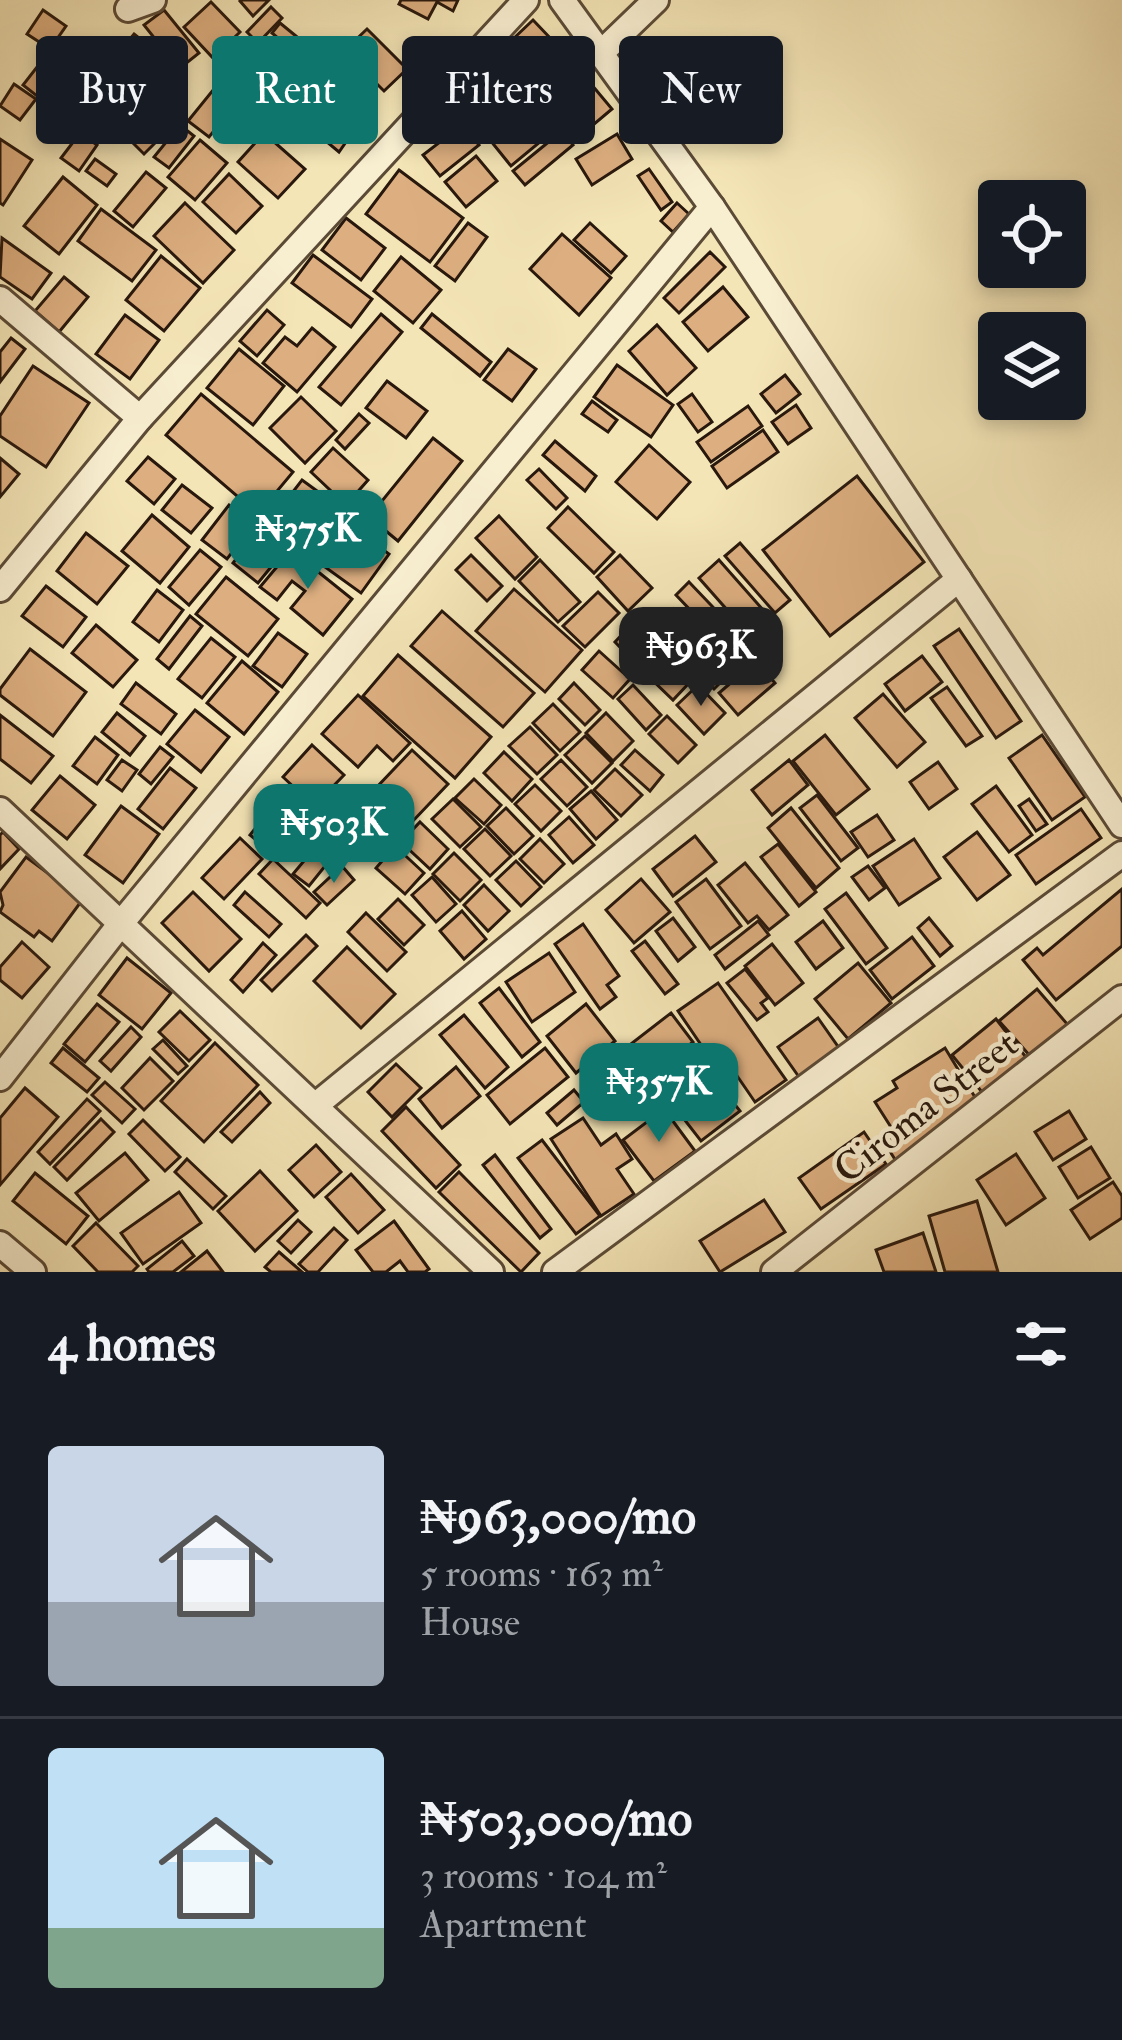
<!DOCTYPE html>
<meta charset="utf-8">
<style>
body{margin:0;font-family:"IM FELL Double Pica",serif;background:#20242c;color:#f1f3f6;height:100vh;display:flex;flex-direction:column;font-size:45px;white-space:nowrap}
*{box-sizing:border-box;margin:0}
p{font-size:39px;color:#9ea1a6}
.icon{flex:none;width:66px;height:66px;fill:none;stroke:currentColor;stroke-width:2;stroke-linecap:round;stroke-linejoin:round}
.map{position:relative;height:1272px;overflow:hidden}
.panel{display:flex;flex-direction:column;background:#171b24;flex:1}
.panel>*{flex:none}
.hud{position:absolute;left:36px;top:36px;width:1050px;height:108px;display:flex;gap:24px}
.fabs{position:absolute;left:978px;top:180px;display:grid;gap:24px}
.fabs a{display:grid;place-items:center;width:108px;height:108px;border-radius:12px;background:#171b24;box-shadow:0 6px 18px #0003;font-size:60px}
.price{position:absolute;translate:-50% -102px;padding:0 27px;border-radius:24px;background:#0f766e;color:#fff;font-size:39px;line-height:78px;filter:drop-shadow(0 3px 6px #0008)}
.price::after{content:'';position:absolute;left:50%;top:72px;width:36px;height:27px;margin-left:-18px;background:inherit;clip-path:polygon(0 0,100% 0,50% 100%)}
.price.current{background:#222;color:#fff}
ul{padding:0;list-style:none}
li{display:flex;align-items:center;gap:36px;height:300px;padding:0 48px}
li+li{border-top:3px solid #363941}
li span{display:grid;place-items:center;flex:none;width:336px;height:240px;border-radius:12px;color:#555}
li>.icon{margin-inline-start:auto}
span .icon{width:144px;height:144px;fill:#fffc;stroke-width:1}
li b{font-size:51px}
h2{display:flex;justify-content:space-between;align-items:center;height:144px;padding:0 48px;font-size:51px}
.pill{padding:0 42px;border-radius:12px;background:#171b24;box-shadow:0 6px 18px #0003;font-size:42px;line-height:108px}
.pill.current{background:#0f766e;color:#fff}
.map>svg:first-child{display:block}
.building{fill:#ddaf80;stroke:#28170c;stroke-width:3}
.lines{fill:none;stroke-linecap:round;stroke-linejoin:round}
.minor-casing{stroke:#5b4a36;stroke-width:30}
.minor{stroke:#f8eed0;stroke-width:24}
.labels{text-anchor:middle;dominant-baseline:central;stroke-width:9;stroke-linejoin:round;paint-order:stroke}
.street-label{font-size:39px;fill:#28170c;stroke:#f8eed0}
</style>
<div class="map">
<svg width="1122" height="1272" viewBox="0 0 1122 1272">
<rect width="100%" height="100%" fill="#f4e5b6"/>
<filter id="stains"><feTurbulence type="fractalNoise" baseFrequency=".00167" numOctaves="4"/><feColorMatrix values="0 0 0 0 .2 0 0 0 0 .09 0 0 0 0 .02 0 0 0 .5 -.17"/></filter>
<radialGradient id="worn" r=".72"><stop offset=".6" stop-color="#630" stop-opacity="0"/><stop offset="1" stop-color="#630" stop-opacity=".3"/></radialGradient>
<g class="building">
<polygon points="269,0 253,16 240,1 241,0"/>
<polygon points="401,0 458,0 453,11 437,2 428,19 399,4"/>
<polygon points="211,2 240,32 213,58 184,27"/>
<polygon points="271,7 282,18 258,43 247,32"/>
<polygon points="43,10 66,26 50,49 27,34"/>
<polygon points="164,10 199,53 179,69 144,25"/>
<polygon points="533,20 572,61 554,79 541,65 517,87 530,100 512,116 474,76"/>
<polygon points="280,23 302,41 293,51 272,33"/>
<polygon points="367,29 407,69 384,91 344,51"/>
<polygon points="134,34 154,50 135,74 115,57"/>
<polygon points="243,40 255,52 232,75 221,63"/>
<polygon points="56,47 78,62 66,82 43,67"/>
<polygon points="156,58 178,78 157,101 136,81"/>
<polygon points="292,60 304,72 280,98 267,86"/>
<polygon points="576,66 612,109 580,136 544,94"/>
<polygon points="37,67 65,89 51,107 23,85"/>
<polygon points="356,69 375,85 339,128 321,112"/>
<polygon points="222,79 245,97 233,112 238,115 220,137 213,132 209,137 188,121"/>
<polygon points="14,84 36,99 20,120 0,106"/>
<polygon points="79,85 111,112 99,126 67,99"/>
<polygon points="536,101 558,127 511,166 490,140"/>
<polygon points="486,105 502,123 485,139 469,121"/>
<polygon points="144,115 163,135 144,154 124,134"/>
<polygon points="330,124 348,139 339,152 321,137"/>
<polygon points="180,125 194,136 169,168 154,157"/>
<polygon points="462,125 479,145 440,176 423,155"/>
<polygon points="562,131 573,145 525,185 513,171"/>
<polygon points="80,133 97,145 79,171 61,158"/>
<polygon points="264,133 305,169 278,198 238,162"/>
<polygon points="617,134 632,159 592,185 576,159"/>
<polygon points="0,139 32,160 3,205 0,203"/>
<polygon points="200,140 227,163 195,200 168,177"/>
<polygon points="476,156 497,181 466,207 445,182"/>
<polygon points="95,159 116,174 107,186 86,171"/>
<polygon points="649,169 672,202 661,210 638,176"/>
<polygon points="399,170 463,218 430,262 366,214"/>
<polygon points="146,172 166,188 133,227 114,211"/>
<polygon points="229,174 262,206 236,233 203,202"/>
<polygon points="63,177 97,205 59,254 24,226"/>
<polygon points="185,203 234,250 203,283 154,236"/>
<polygon points="677,203 689,214 673,232 661,221"/>
<polygon points="101,209 156,250 132,281 78,241"/>
<polygon points="346,218 385,248 361,280 322,250"/>
<polygon points="468,223 487,237 455,281 435,266"/>
<polygon points="590,223 626,256 611,273 574,240"/>
<polygon points="562,234 611,278 579,315 530,269"/>
<polygon points="2,238 51,273 32,299 0,277"/>
<polygon points="710,252 725,267 679,313 664,298"/>
<polygon points="313,255 372,299 351,327 292,283"/>
<polygon points="161,256 200,288 164,331 126,300"/>
<polygon points="401,257 441,290 413,323 374,291"/>
<polygon points="64,277 88,297 59,332 35,311"/>
<polygon points="723,287 748,317 708,351 683,322"/>
<polygon points="267,310 284,325 257,356 240,341"/>
<polygon points="381,314 402,332 341,405 319,387"/>
<polygon points="432,314 491,362 480,376 421,328"/>
<polygon points="125,315 159,340 130,379 96,354"/>
<polygon points="657,325 696,368 667,395 629,351"/>
<polygon points="312,328 335,347 297,392 263,363 285,337 297,346"/>
<polygon points="11,338 25,349 0,382 0,352"/>
<polygon points="239,349 284,386 253,425 207,388"/>
<polygon points="508,349 536,369 512,401 484,380"/>
<polygon points="617,365 673,405 651,437 594,397"/>
<polygon points="33,366 89,403 46,467 0,436 0,416"/>
<polygon points="785,375 800,394 776,413 761,394"/>
<polygon points="387,381 427,411 406,438 366,408"/>
<polygon points="201,394 293,472 258,514 166,435"/>
<polygon points="692,394 712,422 698,432 678,404"/>
<polygon points="301,397 336,431 305,463 270,428"/>
<polygon points="592,401 617,420 608,432 582,414"/>
<polygon points="796,405 811,428 788,444 772,422"/>
<polygon points="748,406 762,426 711,462 697,442"/>
<polygon points="359,414 369,423 345,449 336,440"/>
<polygon points="763,430 778,452 727,488 712,466"/>
<polygon points="433,438 462,461 398,541 369,517"/>
<polygon points="555,441 596,476 585,491 543,455"/>
<polygon points="649,445 690,482 657,519 616,482"/>
<polygon points="333,448 368,480 346,505 311,472"/>
<polygon points="148,457 175,479 154,504 127,481"/>
<polygon points="0,458 19,474 0,497"/>
<polygon points="539,469 567,498 556,509 527,480"/>
<polygon points="857,476 924,562 830,636 763,550"/>
<polygon points="302,480 324,496 291,540 269,523"/>
<polygon points="182,485 212,508 191,533 162,510"/>
<polygon points="229,505 254,524 227,559 202,540"/>
<polygon points="331,507 350,523 318,562 299,546"/>
<polygon points="568,507 614,552 594,573 548,528"/>
<polygon points="152,515 189,547 160,583 122,551"/>
<polygon points="499,516 537,557 515,579 476,538"/>
<polygon points="260,528 286,549 278,560 264,550 258,558 271,567 258,583 233,563"/>
<polygon points="354,528 389,554 361,593 325,567"/>
<polygon points="86,533 128,566 97,604 57,571"/>
<polygon points="740,543 790,600 775,613 725,556"/>
<polygon points="200,550 221,567 189,605 169,587"/>
<polygon points="291,550 352,599 323,635 291,608 305,591 292,581 277,600 260,587"/>
<polygon points="471,555 502,586 487,601 456,570"/>
<polygon points="620,555 652,588 628,611 597,577"/>
<polygon points="540,560 580,602 558,622 519,581"/>
<polygon points="719,560 772,620 752,638 699,578"/>
<polygon points="226,577 278,619 248,656 196,614"/>
<polygon points="689,582 751,647 738,660 676,595"/>
<polygon points="46,586 86,617 63,647 22,616"/>
<polygon points="514,589 582,650 545,692 476,631"/>
<polygon points="157,590 183,610 159,642 133,622"/>
<polygon points="598,592 619,613 585,647 563,626"/>
<polygon points="674,609 735,668 714,689 654,630"/>
<polygon points="442,611 534,693 503,727 411,646"/>
<polygon points="190,616 202,626 169,669 157,659"/>
<polygon points="633,623 660,650 641,669 615,642"/>
<polygon points="96,625 137,660 113,687 72,653"/>
<polygon points="959,629 1021,721 996,738 934,646"/>
<polygon points="278,633 307,654 282,687 253,666"/>
<polygon points="211,638 235,657 202,698 178,679"/>
<polygon points="30,649 86,692 53,736 0,695 0,689"/>
<polygon points="599,651 630,679 613,698 582,670"/>
<polygon points="398,655 491,737 455,778 363,696"/>
<polygon points="922,656 942,682 905,711 885,684"/>
<polygon points="664,657 690,682 673,700 647,675"/>
<polygon points="242,661 278,692 244,734 207,703"/>
<polygon points="756,661 775,683 738,715 719,693"/>
<polygon points="136,683 176,714 161,734 121,704"/>
<polygon points="574,683 600,710 585,725 559,699"/>
<polygon points="633,685 661,715 646,730 618,699"/>
<polygon points="698,685 725,713 704,734 677,705"/>
<polygon points="947,687 982,736 966,746 931,698"/>
<polygon points="883,694 925,742 897,767 855,718"/>
<polygon points="358,695 410,743 393,761 377,746 358,767 322,734"/>
<polygon points="553,704 580,732 560,751 533,723"/>
<polygon points="195,710 229,737 201,772 167,744"/>
<polygon points="117,713 145,736 130,755 102,732"/>
<polygon points="606,713 633,741 613,761 586,733"/>
<polygon points="0,715 53,756 31,783 0,759"/>
<polygon points="667,716 696,745 678,763 649,734"/>
<polygon points="530,727 557,755 537,774 509,746"/>
<polygon points="825,735 869,789 836,815 793,761"/>
<polygon points="1042,735 1085,797 1052,820 1009,758"/>
<polygon points="585,736 612,763 592,783 565,755"/>
<polygon points="95,737 118,755 97,784 73,766"/>
<polygon points="312,745 344,775 314,806 283,777"/>
<polygon points="160,747 173,757 151,784 139,774"/>
<polygon points="412,750 448,784 412,822 376,788"/>
<polygon points="635,750 663,775 650,791 621,765"/>
<polygon points="504,752 532,779 512,801 484,773"/>
<polygon points="122,760 137,770 122,791 107,780"/>
<polygon points="561,760 587,787 567,806 541,779"/>
<polygon points="789,760 808,785 772,815 752,790"/>
<polygon points="938,762 957,789 929,809 910,782"/>
<polygon points="170,768 196,788 163,829 138,809"/>
<polygon points="615,769 642,795 621,816 594,790"/>
<polygon points="60,776 95,805 67,839 32,810"/>
<polygon points="474,779 501,805 484,824 455,798"/>
<polygon points="535,785 561,811 541,831 515,804"/>
<polygon points="996,786 1032,835 1009,852 972,804"/>
<polygon points="591,791 617,820 596,839 570,809"/>
<polygon points="283,793 302,808 295,816 338,850 309,886 293,874 309,855 292,841 279,858 250,835"/>
<polygon points="817,795 858,848 841,861 800,808"/>
<polygon points="453,799 481,827 460,847 432,819"/>
<polygon points="1029,799 1047,824 1036,831 1019,806"/>
<polygon points="121,806 159,834 123,883 85,855"/>
<polygon points="506,808 533,836 514,854 487,826"/>
<polygon points="791,808 839,868 816,888 768,828"/>
<polygon points="1081,809 1101,838 1036,884 1016,855"/>
<polygon points="877,815 894,840 868,857 851,832"/>
<polygon points="569,817 594,845 573,863 549,835"/>
<polygon points="420,822 448,849 430,869 401,842"/>
<polygon points="485,829 511,856 490,876 464,849"/>
<polygon points="3,832 19,849 0,869 0,835"/>
<polygon points="977,832 1010,875 977,900 944,857"/>
<polygon points="695,836 716,862 673,896 653,869"/>
<polygon points="240,838 262,859 224,899 202,878"/>
<polygon points="540,839 564,864 544,883 520,859"/>
<polygon points="914,839 940,878 899,905 873,866"/>
<polygon points="778,844 816,892 799,906 761,857"/>
<polygon points="395,846 424,873 405,894 376,868"/>
<polygon points="454,853 481,880 460,901 433,874"/>
<polygon points="26,857 83,899 52,941 39,931 34,937 0,912 3,905 0,892"/>
<polygon points="273,859 320,903 306,918 259,874"/>
<polygon points="516,861 541,887 521,906 496,880"/>
<polygon points="745,863 788,915 769,930 757,916 748,923 718,885"/>
<polygon points="342,866 354,880 327,905 314,892"/>
<polygon points="868,866 885,888 869,900 852,877"/>
<polygon points="432,877 456,904 436,922 412,895"/>
<polygon points="641,879 670,912 634,943 606,910"/>
<polygon points="706,879 741,926 710,949 676,902"/>
<polygon points="484,885 509,911 488,931 464,905"/>
<polygon points="1122,889 1122,946 1056,1000 1023,960 1037,948 1043,955"/>
<polygon points="193,892 241,939 209,971 162,923"/>
<polygon points="245,892 281,924 269,937 234,905"/>
<polygon points="846,893 887,948 866,964 825,909"/>
<polygon points="398,899 424,925 404,945 378,919"/>
<polygon points="462,911 486,939 464,959 440,931"/>
<polygon points="366,913 406,952 387,971 348,932"/>
<polygon points="673,918 695,947 678,961 656,931"/>
<polygon points="929,918 952,946 940,956 918,928"/>
<polygon points="758,921 769,935 725,969 715,955"/>
<polygon points="823,921 843,948 816,969 796,942"/>
<polygon points="583,924 619,976 607,985 616,997 600,1009 555,944"/>
<polygon points="306,935 317,946 272,991 261,980"/>
<polygon points="912,937 934,966 892,999 870,970"/>
<polygon points="645,941 678,984 665,994 632,951"/>
<polygon points="22,942 49,967 22,998 0,980 0,967"/>
<polygon points="263,943 276,955 243,992 231,980"/>
<polygon points="772,944 803,983 775,1005 745,966"/>
<polygon points="347,947 395,994 361,1028 314,981"/>
<polygon points="549,953 575,992 532,1022 506,982"/>
<polygon points="127,958 171,993 142,1029 99,995"/>
<polygon points="858,963 891,1003 848,1039 815,999"/>
<polygon points="745,969 768,998 761,1003 768,1012 757,1020 727,983"/>
<polygon points="718,983 786,1080 755,1102 720,1051 710,1058 678,1011"/>
<polygon points="499,988 540,1042 522,1057 480,1003"/>
<polygon points="1037,989 1068,1025 1031,1057 999,1021"/>
<polygon points="97,1004 119,1022 85,1062 64,1044"/>
<polygon points="586,1004 615,1041 576,1073 547,1036"/>
<polygon points="180,1011 210,1040 189,1061 159,1032"/>
<polygon points="671,1013 693,1042 649,1076 627,1047"/>
<polygon points="464,1015 508,1067 485,1088 440,1035"/>
<polygon points="818,1018 839,1048 799,1077 778,1047"/>
<polygon points="996,1019 1029,1061 986,1097 952,1055"/>
<polygon points="131,1027 141,1037 111,1071 100,1061"/>
<polygon points="163,1040 187,1066 178,1074 153,1049"/>
<polygon points="215,1043 258,1085 204,1142 161,1101"/>
<polygon points="63,1048 99,1078 87,1092 51,1063"/>
<polygon points="545,1048 568,1077 510,1124 487,1095"/>
<polygon points="945,1048 981,1107 896,1161 884,1142 896,1135 875,1102 897,1088 893,1081"/>
<polygon points="620,1051 632,1065 592,1098 582,1084"/>
<polygon points="694,1053 740,1111 701,1141 656,1083"/>
<polygon points="150,1058 173,1081 144,1110 122,1088"/>
<polygon points="396,1064 421,1088 392,1117 368,1092"/>
<polygon points="456,1067 480,1096 442,1128 419,1099"/>
<polygon points="105,1082 135,1109 122,1123 92,1095"/>
<polygon points="25,1088 58,1117 0,1185 0,1118"/>
<polygon points="574,1090 584,1102 557,1125 547,1113"/>
<polygon points="260,1092 270,1103 232,1142 221,1132"/>
<polygon points="87,1099 100,1111 50,1164 38,1152"/>
<polygon points="406,1107 460,1165 436,1188 382,1131"/>
<polygon points="664,1109 695,1151 654,1181 623,1140"/>
<polygon points="1069,1111 1086,1139 1053,1160 1035,1132"/>
<polygon points="583,1118 601,1145 616,1134 632,1159 617,1169 634,1194 601,1216 551,1139"/>
<polygon points="101,1119 114,1132 67,1180 54,1167"/>
<polygon points="143,1120 180,1157 165,1171 129,1134"/>
<polygon points="864,1132 886,1164 821,1209 799,1178"/>
<polygon points="542,1140 600,1216 576,1234 518,1158"/>
<polygon points="316,1145 341,1172 314,1197 289,1170"/>
<polygon points="1091,1147 1110,1178 1078,1198 1059,1167"/>
<polygon points="125,1153 148,1180 99,1221 76,1193"/>
<polygon points="1016,1154 1045,1198 1006,1225 977,1180"/>
<polygon points="495,1155 551,1229 540,1238 483,1165"/>
<polygon points="187,1159 226,1196 213,1209 175,1172"/>
<polygon points="260,1171 297,1211 255,1251 218,1211"/>
<polygon points="459,1172 539,1253 521,1272 439,1192"/>
<polygon points="35,1173 88,1216 66,1244 13,1201"/>
<polygon points="351,1174 384,1210 358,1233 326,1197"/>
<polygon points="1113,1182 1122,1196 1122,1218 1090,1239 1071,1210"/>
<polygon points="179,1192 201,1223 143,1264 121,1233"/>
<polygon points="764,1200 785,1232 720,1272 700,1241"/>
<polygon points="977,1201 998,1272 945,1272 929,1216"/>
<polygon points="298,1220 311,1232 291,1253 278,1241"/>
<polygon points="394,1221 429,1269 425,1272 408,1272 400,1261 386,1272 373,1272 356,1250"/>
<polygon points="96,1223 138,1266 132,1272 98,1272 73,1246"/>
<polygon points="334,1228 347,1240 318,1272 308,1272 299,1264"/>
<polygon points="923,1233 936,1272 884,1272 876,1250"/>
<polygon points="182,1241 194,1256 173,1272 149,1272 147,1269"/>
<polygon points="207,1251 223,1272 181,1272"/>
<polygon points="279,1252 302,1272 271,1272 265,1267"/>
</g>
<g class="lines">
<defs>
<g id="minor">
<polyline points="562,0 712,207 1122,825"/>
<polyline points="128,9 153,0"/>
<polyline points="601,53 656,0"/>
<polyline points="0,299 140,418"/>
<polyline points="0,589 140,418 526,0"/>
<polyline points="0,810 491,1272"/>
<polyline points="0,1078 122,922 712,207"/>
<polyline points="316,1105 959,579"/>
<polyline points="0,1244 33,1272"/>
<polyline points="555,1272 1122,854"/>
<polyline points="774,1272 1122,998"/>
</g>
</defs>
<use href="#minor" class="minor-casing"/>
<use href="#minor" class="minor"/>
</g>
<g class="labels">
<g class="street-label">
<text transform="translate(926 1107) rotate(-38)">Ciroma Street</text>
</g>
</g>
<rect width="100%" height="100%" filter="url(#stains)"/>
<rect width="100%" height="100%" fill="url(#worn)"/>
</svg>
<div class="fabs">
<a><svg class="icon" aria-label="locate" viewBox="0 0 24 24"><circle cx="12" cy="12" r="6"/><path d="M12 2v4M12 18v4M2 12h4M18 12h4"/></svg></a>
<a><svg class="icon" aria-label="layers" viewBox="0 0 24 24"><path d="M12 4l9 5-9 5-9-5zM3 14l9 5 9-5"/></svg></a>
</div>
<b class="price" style="left:308px;top:592px">₦375K</b>
<b class="price current" style="left:701px;top:709px">₦963K</b>
<b class="price" style="left:334px;top:886px">₦503K</b>
<b class="price" style="left:659px;top:1145px">₦357K</b>
<div class="hud">
<a class="pill">Buy</a>
<a class="pill current">Rent</a>
<a class="pill">Filters</a>
<a class="pill">New</a>
</div>
</div>
<section class="panel">
<h2>4 homes<svg class="icon" aria-label="filters" viewBox="0 0 24 24"><path d="M4 7h16M4 17h16"/><circle cx="9" cy="7" r="2"/><circle cx="15" cy="17" r="2"/></svg></h2>
<ul>
<li><span style="background:linear-gradient(#c9d6e8 65%,#9aa5b1 0)"><svg class="icon" aria-label="home" viewBox="0 0 24 24"><path d="M3 11l9-7 9 7M6 9v11h12V9"/></svg></span><div><b>₦963,000/mo</b><p>5 rooms · 163 m²</p><p>House</p></div></li>
<li><span style="background:linear-gradient(#bfe0f5 75%,#7fa58c 0)"><svg class="icon" aria-label="home" viewBox="0 0 24 24"><path d="M3 11l9-7 9 7M6 9v11h12V9"/></svg></span><div><b>₦503,000/mo</b><p>3 rooms · 104 m²</p><p>Apartment</p></div></li>
</ul>
</section>
